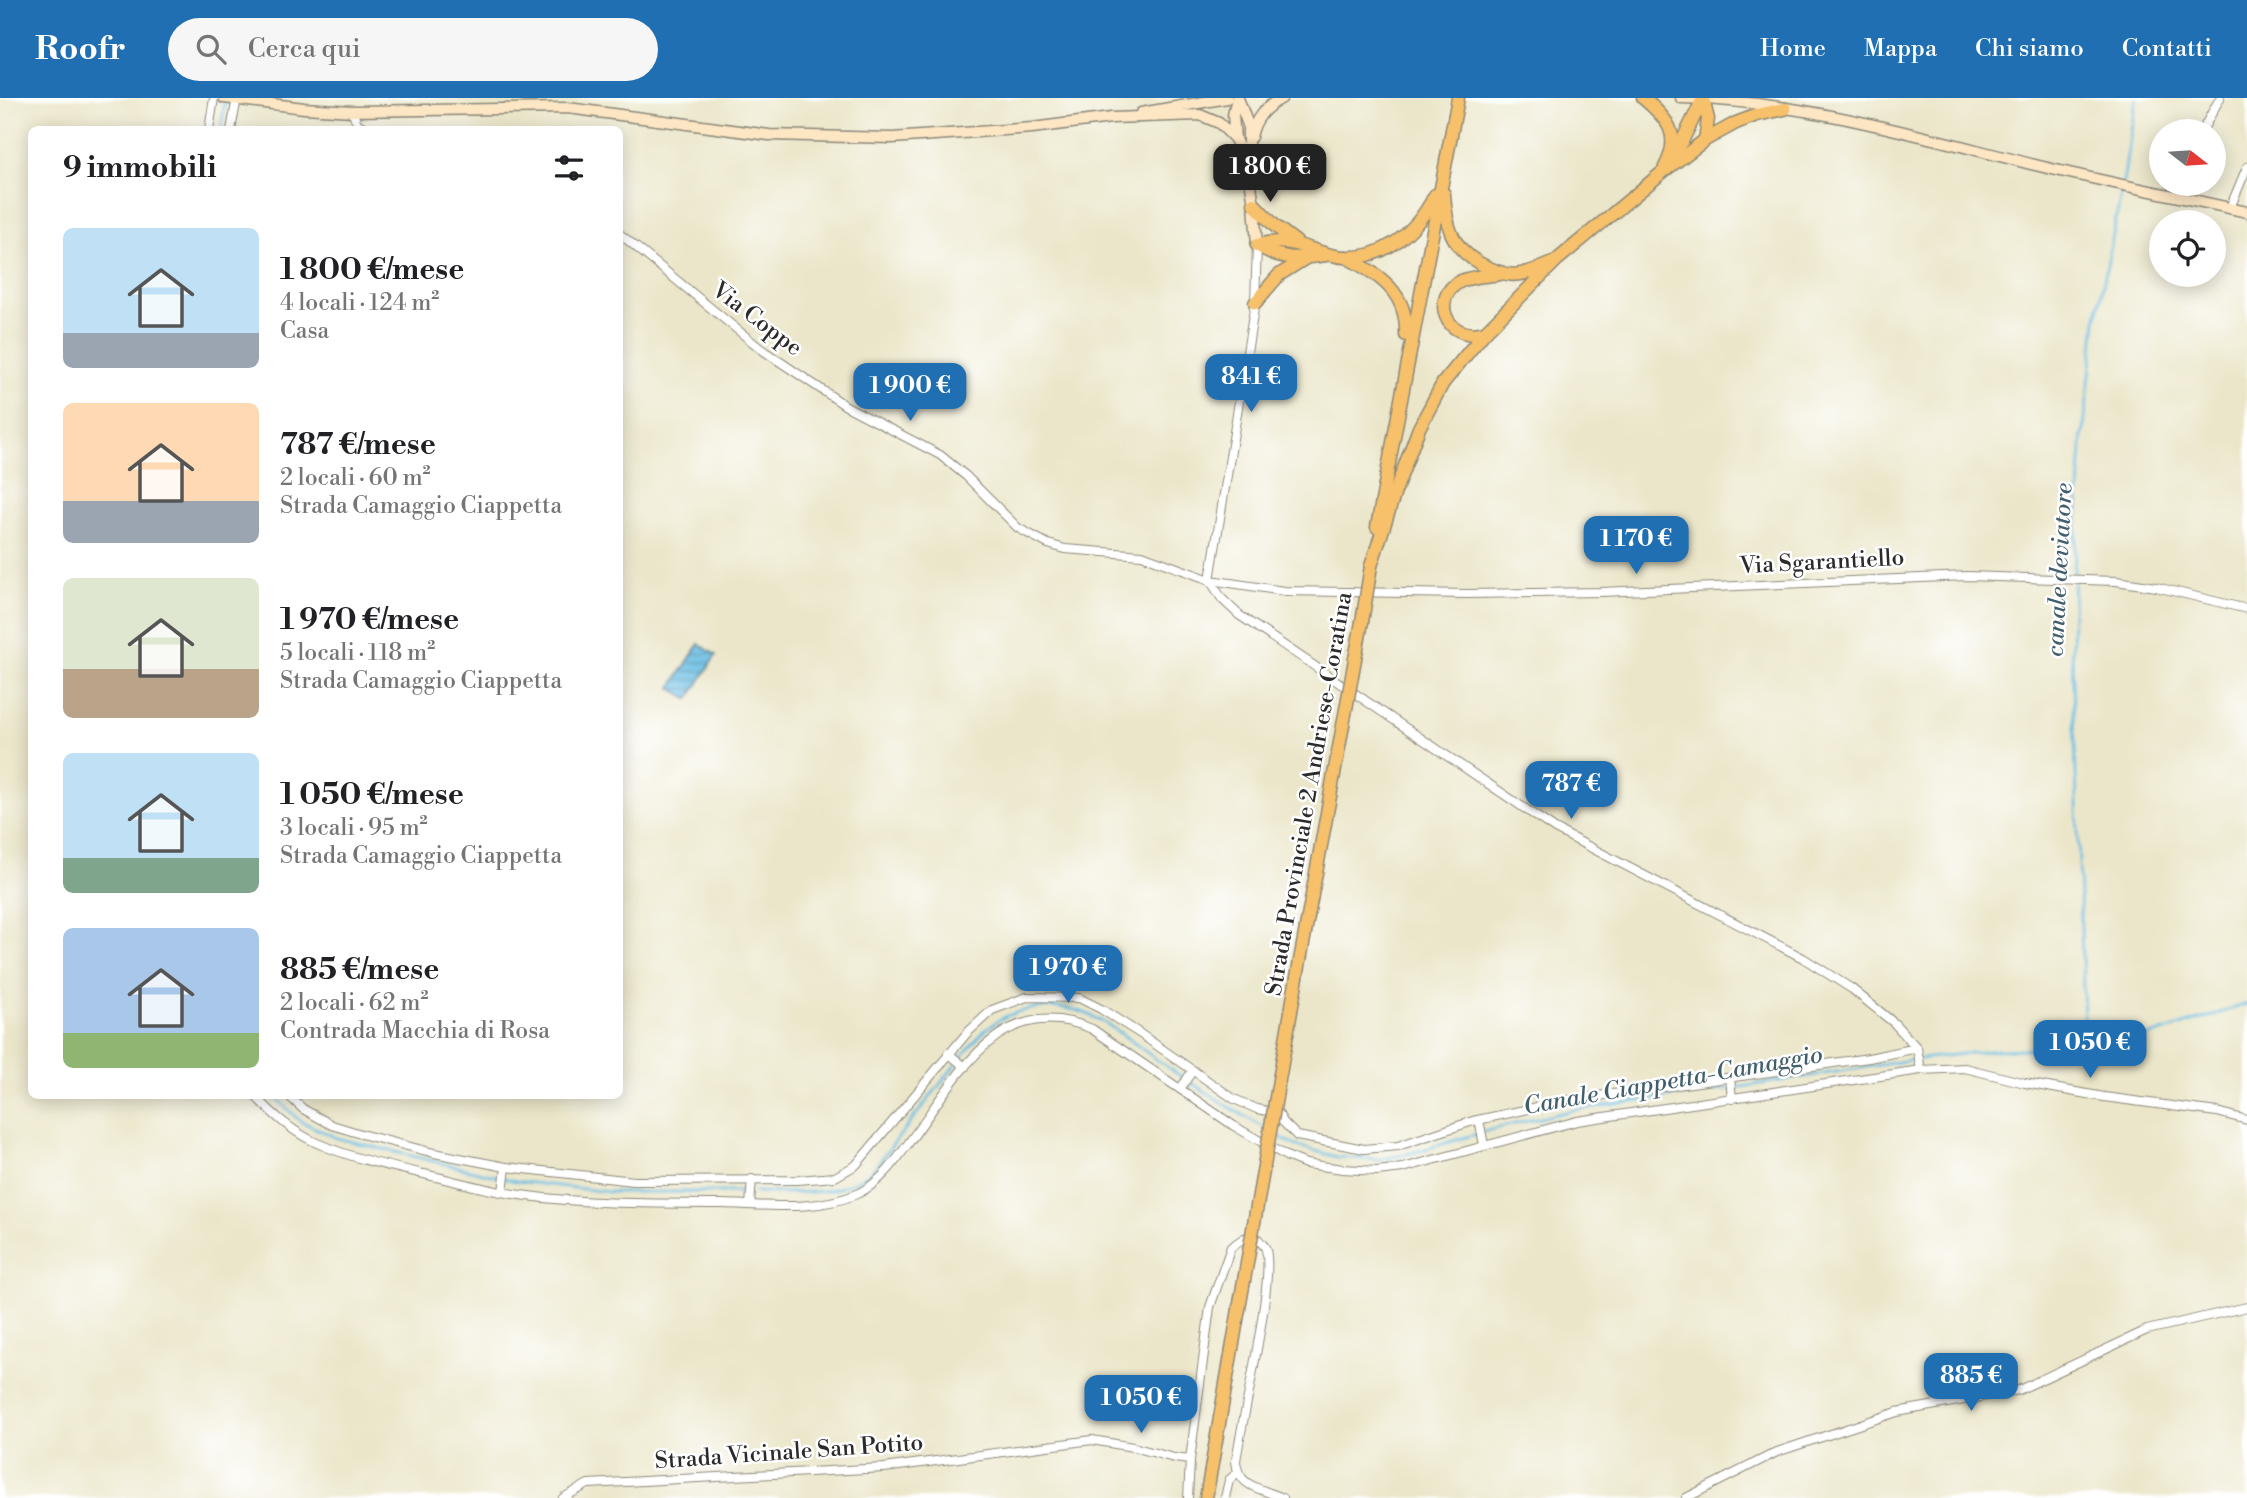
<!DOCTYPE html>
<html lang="it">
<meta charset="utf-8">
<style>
body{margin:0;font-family:"Libre Bodoni",serif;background:#f6f6f6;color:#202124;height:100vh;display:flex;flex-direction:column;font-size:26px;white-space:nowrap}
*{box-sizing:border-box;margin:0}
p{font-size:23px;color:#757577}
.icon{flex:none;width:38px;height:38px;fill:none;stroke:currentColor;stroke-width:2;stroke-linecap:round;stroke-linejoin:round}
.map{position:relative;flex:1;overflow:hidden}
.side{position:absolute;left:28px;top:28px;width:595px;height:973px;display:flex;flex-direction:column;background:#fff;border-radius:10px;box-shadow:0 4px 18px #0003}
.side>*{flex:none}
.needle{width:46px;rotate:107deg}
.tools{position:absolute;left:2149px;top:21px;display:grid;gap:14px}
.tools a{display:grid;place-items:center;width:77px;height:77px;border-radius:50%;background:#fff;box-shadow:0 4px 18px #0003;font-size:35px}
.price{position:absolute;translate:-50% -60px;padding:0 16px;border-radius:14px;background:#1f6fb2;color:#fff;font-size:23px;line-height:46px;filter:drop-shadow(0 2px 4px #0008)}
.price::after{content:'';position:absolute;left:50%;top:42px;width:21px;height:16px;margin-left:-10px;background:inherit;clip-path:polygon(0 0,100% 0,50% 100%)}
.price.selected{background:#222;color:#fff}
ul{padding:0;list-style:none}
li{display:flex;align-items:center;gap:21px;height:175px;padding:0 35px}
li span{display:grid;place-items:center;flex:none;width:196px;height:140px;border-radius:10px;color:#555}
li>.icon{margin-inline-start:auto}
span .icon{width:84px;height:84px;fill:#fffc;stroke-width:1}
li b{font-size:30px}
h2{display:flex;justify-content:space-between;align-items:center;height:84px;padding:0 35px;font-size:30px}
header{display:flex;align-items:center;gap:42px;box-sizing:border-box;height:98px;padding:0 35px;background:#1f6fb2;color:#fff}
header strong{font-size:33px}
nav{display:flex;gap:38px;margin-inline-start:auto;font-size:24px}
.search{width:490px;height:63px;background:#f6f6f6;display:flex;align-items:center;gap:18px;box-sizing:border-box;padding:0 24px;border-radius:38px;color:#757577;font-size:26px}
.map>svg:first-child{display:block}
.water{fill:url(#water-rules);stroke:#487487;stroke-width:2}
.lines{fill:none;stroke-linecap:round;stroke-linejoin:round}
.stream{stroke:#66bce3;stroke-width:2.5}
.street-casing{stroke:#8b887a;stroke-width:10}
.secondary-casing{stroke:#8b887a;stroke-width:13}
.primary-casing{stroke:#8b887a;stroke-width:15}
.street{stroke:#fff;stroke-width:8}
.secondary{stroke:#fce6c4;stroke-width:10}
.primary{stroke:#f7c06b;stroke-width:12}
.primary-bridge-casing{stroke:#8b887a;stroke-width:15;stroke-linecap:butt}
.primary-bridge{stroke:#f7c06b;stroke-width:12}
.labels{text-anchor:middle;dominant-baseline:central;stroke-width:5;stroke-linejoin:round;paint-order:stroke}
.street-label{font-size:23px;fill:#2b2b2b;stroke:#fff}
.water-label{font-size:24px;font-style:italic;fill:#405e6b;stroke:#fff}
</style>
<header>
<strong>Roofr</strong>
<div class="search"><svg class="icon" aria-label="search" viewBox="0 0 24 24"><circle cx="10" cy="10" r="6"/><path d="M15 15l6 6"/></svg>Cerca qui</div>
<nav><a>Home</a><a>Mappa</a><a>Chi siamo</a><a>Contatti</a></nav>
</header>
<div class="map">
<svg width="2247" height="1400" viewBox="0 0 2247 1400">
<defs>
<pattern id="water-rules" width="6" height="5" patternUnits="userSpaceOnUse" patternTransform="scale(1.75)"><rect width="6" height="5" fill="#66bce3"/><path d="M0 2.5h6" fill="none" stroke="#5499b8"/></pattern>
</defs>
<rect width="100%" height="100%" fill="#fff"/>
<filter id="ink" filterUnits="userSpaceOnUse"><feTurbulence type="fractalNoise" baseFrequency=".0143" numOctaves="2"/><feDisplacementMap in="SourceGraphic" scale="14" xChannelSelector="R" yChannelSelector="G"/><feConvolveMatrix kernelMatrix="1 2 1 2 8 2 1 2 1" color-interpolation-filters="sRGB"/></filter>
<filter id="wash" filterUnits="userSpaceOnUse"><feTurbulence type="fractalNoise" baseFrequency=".00686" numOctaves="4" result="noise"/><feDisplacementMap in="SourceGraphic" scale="28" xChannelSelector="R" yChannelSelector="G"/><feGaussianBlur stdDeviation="1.57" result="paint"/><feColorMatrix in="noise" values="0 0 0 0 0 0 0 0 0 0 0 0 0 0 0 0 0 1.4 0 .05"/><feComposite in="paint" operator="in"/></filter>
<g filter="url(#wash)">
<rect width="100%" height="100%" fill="#ebe6c9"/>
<polygon class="water" points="699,546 716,557 689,601 671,590"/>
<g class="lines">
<g class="stream">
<polyline points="221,32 225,3"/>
<polyline points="2123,85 2136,0"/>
<polyline points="2085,949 2072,553 2074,473 2082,347 2096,223 2122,91"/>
<path d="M960 961C969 950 978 938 989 929 1010 911 1048 905 1075 912 1102 918 1134 946 1157 962 1192 986 1228 1009 1265 1030"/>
<polyline points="274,998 300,1023 337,1040 516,1083 609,1094 748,1094"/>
<polyline points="1273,1035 1294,1047 1337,1059 1379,1062 1415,1054 1494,1031 1573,1012 1748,988 1911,962 1996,952 2085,949 2141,941 2247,906"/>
<path d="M754 1094C795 1094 838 1101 872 1073L956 966"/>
</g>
</g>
</g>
<g filter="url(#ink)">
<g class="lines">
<defs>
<g id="street">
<polyline points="352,13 357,25 368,32"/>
<polyline points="209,32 214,0"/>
<polyline points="231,32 237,0"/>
<polyline points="2202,33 2220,0"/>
<polyline points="2230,110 2247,69"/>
<polyline points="620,136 761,251 846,308 940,357 966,378 1018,430 1048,446 1065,451 1142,457 1210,482 1284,493 1467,496 1601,494 1967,478 2116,483 2156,489 2247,511"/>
<polyline points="1210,482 1222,501 1239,517 1555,731 1803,860 1852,891 1894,925 1917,950 1921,972 1965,970 2025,985 2104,999 2217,1014 2247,1022"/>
<polyline points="1210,482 1255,205 1257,147"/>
<polyline points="948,955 965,969"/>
<polyline points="1730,979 1732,1001"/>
<polyline points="1180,991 1193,972"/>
<path d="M255 998C273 1016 292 1034 317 1045 351 1060 388 1068 424 1076 450 1082 475 1089 501 1094 574 1107 649 1105 723 1106 766 1107 818 1114 859 1095 882 1083 895 1064 910 1043 957 980 999 892 1092 931L1234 1028 1286 1058 1306 1066 1343 1071 1377 1073 1403 1070 1577 1023 1921 972"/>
<polyline points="289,998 303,1011 332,1027 361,1036 434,1055 506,1069 634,1083 798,1082 835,1079 856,1067 967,935 992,912 1027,899 1079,900 1101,911 1139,935 1234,1001 1257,1011 1278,1015 1283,1024 1297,1038 1364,1051 1398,1048 1473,1023 1570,1002 1869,960 1917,950"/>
<polyline points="1479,1022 1484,1047"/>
<polyline points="503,1094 506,1069"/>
<polyline points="750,1107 752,1081"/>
<path d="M563 1400 588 1386 884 1370 1092 1342 1133 1349 1174 1360 1190 1362 1210 1209 1231 1149 1244 1140 1258 1141C1259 1142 1264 1148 1265 1149 1277 1175 1241 1326 1236 1363 1238 1390 1261 1390 1283 1400"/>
<polyline points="1188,1400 1190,1362"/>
<polyline points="1225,1400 1229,1382 1237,1375"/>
<polyline points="1686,1400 1777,1354 1897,1314 2019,1292 2147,1232 2247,1209"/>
</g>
<g id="secondary">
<polyline points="224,0 304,10 352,13 568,10 769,37 892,40 1032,30 1111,20 1200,17 1219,25 1235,41 1248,70"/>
<polyline points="1238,0 1248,27 1248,70 1254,106 1257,147"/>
<path d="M1681 0C1801 3 1919 38 2035 67 2105 84 2176 98 2247 114"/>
<polyline points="1141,15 1227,0"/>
<path d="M1251 39C1255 20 1265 9 1282 0"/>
<polyline points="1235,41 1233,17 1237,0"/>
</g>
<g id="primary">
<path d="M1643 0C1668 21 1682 37 1665 69"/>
<polyline points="1703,1 1708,21 1705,42"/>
<polyline points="1672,56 1682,43 1703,1"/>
<path d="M1444 96C1446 127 1451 149 1479 165 1510 182 1520 179 1552 165"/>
<polyline points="1254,106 1275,128 1296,144"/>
<path d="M1257 147C1292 139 1299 149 1331 157 1377 168 1415 137 1435 97"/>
<path d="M1257 147C1281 163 1299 161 1326 157"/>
<path d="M1346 159C1379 177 1408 194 1406 237"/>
<polyline points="1255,205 1279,177 1306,160"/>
<path d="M1485 234C1444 245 1430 198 1461 183 1472 178 1488 178 1500 176"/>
<polyline points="1377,429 1458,0"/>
<polyline points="1371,468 1396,391 1419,330 1443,285 1485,234 1557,162 1664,73 1705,42 1736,25 1757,17 1785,11"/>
<polyline points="1355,561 1362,524"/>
<polyline points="1297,879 1348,600"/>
<polyline points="1206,1400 1243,1188"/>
</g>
</defs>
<use href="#street" class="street-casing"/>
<use href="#secondary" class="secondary-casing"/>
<use href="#primary" class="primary-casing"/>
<use href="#street" class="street"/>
<use href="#secondary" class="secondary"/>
<use href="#primary" class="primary"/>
<defs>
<g id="primary-bridge">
<polyline points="1362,524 1371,468"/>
<polyline points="1348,600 1355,561"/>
<polyline points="1243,1188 1297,879"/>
</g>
</defs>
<use href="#primary-bridge" class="primary-bridge-casing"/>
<use href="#primary-bridge" class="primary-bridge"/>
</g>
</g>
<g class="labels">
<g class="street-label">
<text transform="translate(757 221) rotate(37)">Via Coppe</text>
<text transform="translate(1822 464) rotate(-3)">Via Sgarantiello</text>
<text transform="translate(1309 696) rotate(-80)">Strada Provinciale 2 Andriese-Coratina</text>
<text transform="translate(789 1354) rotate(-4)">Strada Vicinale San Potito</text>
</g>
<g class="water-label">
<text transform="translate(2060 472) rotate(-87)">canale deviatore</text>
<text transform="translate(1673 983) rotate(-10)">Canale Ciappetta-Camaggio</text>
</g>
</g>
</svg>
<div class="tools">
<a><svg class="needle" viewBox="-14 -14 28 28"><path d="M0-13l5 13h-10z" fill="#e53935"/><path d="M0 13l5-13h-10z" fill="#757577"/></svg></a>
<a><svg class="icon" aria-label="locate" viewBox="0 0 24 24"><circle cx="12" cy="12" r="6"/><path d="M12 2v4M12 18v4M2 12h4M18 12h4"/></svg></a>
</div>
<b class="price selected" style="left:1270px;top:106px">1 800 €</b>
<b class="price" style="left:1251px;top:316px">841 €</b>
<b class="price" style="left:910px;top:325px">1 900 €</b>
<b class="price" style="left:1636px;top:478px">1 170 €</b>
<b class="price" style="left:1571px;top:723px">787 €</b>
<b class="price" style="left:1068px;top:907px">1 970 €</b>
<b class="price" style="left:2090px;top:982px">1 050 €</b>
<b class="price" style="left:1971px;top:1315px">885 €</b>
<b class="price" style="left:1141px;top:1337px">1 050 €</b>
<section class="side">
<h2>9 immobili<svg class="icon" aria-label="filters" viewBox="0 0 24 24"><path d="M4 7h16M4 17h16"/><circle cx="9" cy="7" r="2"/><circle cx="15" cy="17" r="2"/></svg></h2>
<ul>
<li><span style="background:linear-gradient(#bfe0f5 75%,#9aa5b1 0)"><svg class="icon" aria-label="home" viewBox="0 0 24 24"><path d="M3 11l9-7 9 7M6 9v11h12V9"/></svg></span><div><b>1 800 €/mese</b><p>4 locali · 124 m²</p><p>Casa</p></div></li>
<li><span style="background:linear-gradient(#ffd9b3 70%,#9aa5b1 0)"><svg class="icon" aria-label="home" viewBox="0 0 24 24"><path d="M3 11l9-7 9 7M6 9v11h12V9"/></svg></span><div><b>787 €/mese</b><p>2 locali · 60 m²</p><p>Strada Camaggio Ciappetta</p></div></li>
<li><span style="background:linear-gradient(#dfe7d0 65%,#b9a48a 0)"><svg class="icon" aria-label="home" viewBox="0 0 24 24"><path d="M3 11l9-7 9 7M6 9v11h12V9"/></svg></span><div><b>1 970 €/mese</b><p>5 locali · 118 m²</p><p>Strada Camaggio Ciappetta</p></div></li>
<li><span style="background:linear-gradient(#bfe0f5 75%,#7fa58c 0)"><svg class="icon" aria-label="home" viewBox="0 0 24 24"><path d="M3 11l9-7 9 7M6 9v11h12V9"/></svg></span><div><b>1 050 €/mese</b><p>3 locali · 95 m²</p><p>Strada Camaggio Ciappetta</p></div></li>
<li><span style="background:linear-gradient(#a9c7e8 75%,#8fb573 0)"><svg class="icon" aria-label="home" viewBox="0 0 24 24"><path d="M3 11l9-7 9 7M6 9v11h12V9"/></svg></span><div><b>885 €/mese</b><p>2 locali · 62 m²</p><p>Contrada Macchia di Rosa</p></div></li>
</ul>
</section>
</div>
